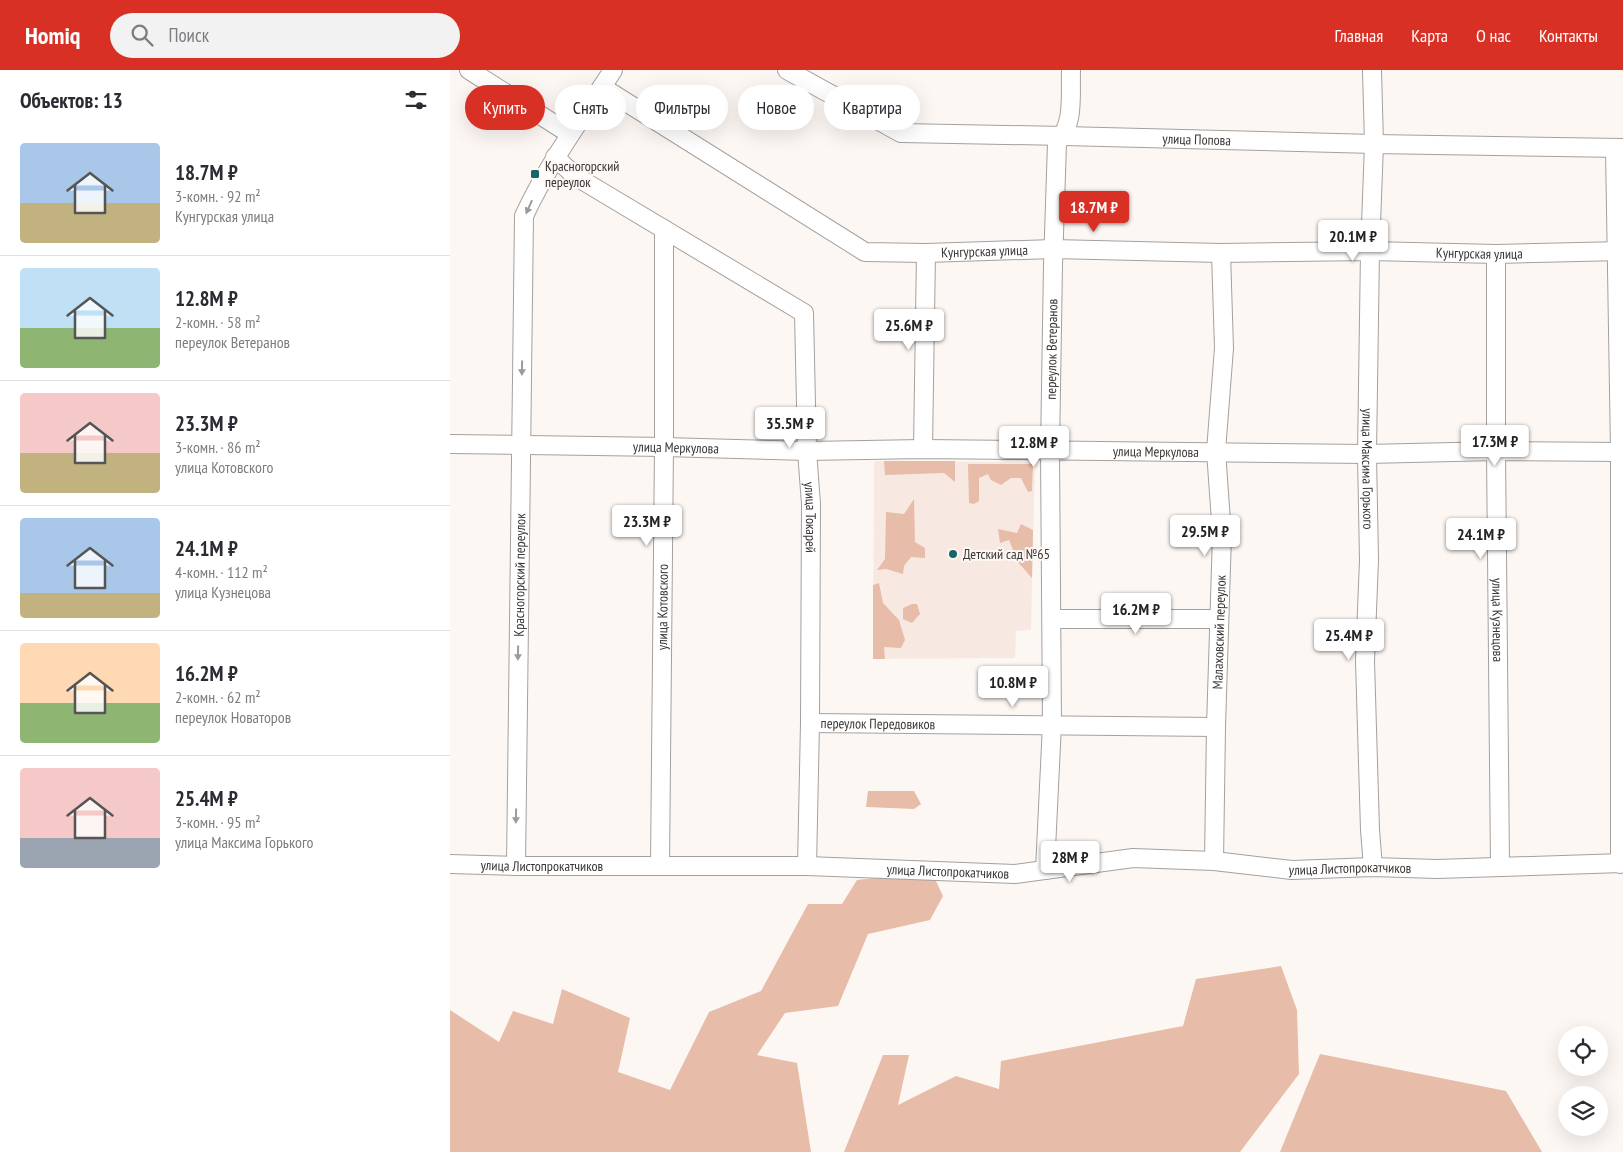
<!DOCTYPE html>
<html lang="ru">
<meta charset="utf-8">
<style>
body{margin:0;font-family:"PT Sans Narrow",sans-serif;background:#f2f2f3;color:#2b2b33;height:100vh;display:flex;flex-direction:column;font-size:19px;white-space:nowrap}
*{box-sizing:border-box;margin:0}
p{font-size:16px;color:#7c7c81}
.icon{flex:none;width:28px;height:28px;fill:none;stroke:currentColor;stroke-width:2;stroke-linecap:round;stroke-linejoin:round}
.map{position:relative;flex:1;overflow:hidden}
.sheet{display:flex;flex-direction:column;background:#fff;width:450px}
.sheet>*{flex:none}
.banner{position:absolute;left:15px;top:15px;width:475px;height:45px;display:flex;gap:10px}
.fabs{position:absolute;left:1108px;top:956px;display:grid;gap:10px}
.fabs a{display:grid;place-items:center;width:50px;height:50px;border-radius:50%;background:#fff;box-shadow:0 5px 20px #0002;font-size:25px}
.price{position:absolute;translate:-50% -42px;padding:0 11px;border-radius:5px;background:#fff;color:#222;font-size:16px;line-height:32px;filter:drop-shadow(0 1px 2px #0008)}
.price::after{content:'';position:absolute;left:50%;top:30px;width:15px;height:11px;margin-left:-8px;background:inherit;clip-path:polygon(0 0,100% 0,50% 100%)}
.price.current{background:#d93025;color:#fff}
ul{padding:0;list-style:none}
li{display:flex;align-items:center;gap:15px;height:125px;padding:0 20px}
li+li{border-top:1px solid #e1e1e2}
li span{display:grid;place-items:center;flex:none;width:140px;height:100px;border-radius:5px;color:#555}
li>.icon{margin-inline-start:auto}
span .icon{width:60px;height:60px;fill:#fffc;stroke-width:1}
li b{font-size:21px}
h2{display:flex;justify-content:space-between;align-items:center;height:60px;padding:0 20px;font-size:21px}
.tag{padding:0 18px;border-radius:22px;background:#fff;box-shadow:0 5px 20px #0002;font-size:18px;line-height:45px}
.tag.current{background:#d93025;color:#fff}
header{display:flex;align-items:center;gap:30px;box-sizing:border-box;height:70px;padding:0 25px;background:#d93025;color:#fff}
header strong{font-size:24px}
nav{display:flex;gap:28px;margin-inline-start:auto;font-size:18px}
.search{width:350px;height:45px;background:#f2f2f3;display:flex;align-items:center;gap:12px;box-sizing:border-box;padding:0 18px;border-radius:28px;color:#7c7c81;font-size:19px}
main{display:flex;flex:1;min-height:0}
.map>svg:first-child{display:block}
.built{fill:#f7e9e2}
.forest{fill:#e7bca8}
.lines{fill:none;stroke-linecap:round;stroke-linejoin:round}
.minor-casing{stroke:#a5a09d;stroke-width:20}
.minor{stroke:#fff;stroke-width:18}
.oneway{fill:#9c9a9a}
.poi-dot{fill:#166567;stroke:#fdf7f4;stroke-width:2}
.labels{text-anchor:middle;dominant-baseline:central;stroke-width:4;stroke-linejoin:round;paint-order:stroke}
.street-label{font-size:14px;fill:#393635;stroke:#fdf7f4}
.poi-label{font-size:14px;fill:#393635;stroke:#fdf7f4;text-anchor:start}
</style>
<header>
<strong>Homiq</strong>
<div class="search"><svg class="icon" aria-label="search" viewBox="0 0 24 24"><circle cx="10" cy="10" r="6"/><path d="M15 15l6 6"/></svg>Поиск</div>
<nav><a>Главная</a><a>Карта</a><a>О нас</a><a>Контакты</a></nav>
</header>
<main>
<section class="sheet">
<h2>Объектов: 13<svg class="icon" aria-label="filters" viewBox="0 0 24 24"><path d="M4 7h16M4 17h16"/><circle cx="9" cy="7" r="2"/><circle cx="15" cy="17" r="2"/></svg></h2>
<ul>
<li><span style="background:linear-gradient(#a9c7e8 60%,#c2b280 0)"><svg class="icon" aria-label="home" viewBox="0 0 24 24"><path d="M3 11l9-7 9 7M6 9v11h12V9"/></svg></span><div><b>18.7M ₽</b><p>3-комн. · 92 m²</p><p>Кунгурская улица</p></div></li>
<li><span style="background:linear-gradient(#bfe0f5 60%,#8fb573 0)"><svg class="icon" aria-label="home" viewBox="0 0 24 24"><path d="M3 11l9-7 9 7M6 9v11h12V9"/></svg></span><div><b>12.8M ₽</b><p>2-комн. · 58 m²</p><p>переулок Ветеранов</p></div></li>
<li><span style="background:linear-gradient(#f6c9c9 60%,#c2b280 0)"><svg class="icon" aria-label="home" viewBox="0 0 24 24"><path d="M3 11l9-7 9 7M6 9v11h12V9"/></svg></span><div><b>23.3M ₽</b><p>3-комн. · 86 m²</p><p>улица Котовского</p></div></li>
<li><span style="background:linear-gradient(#a9c7e8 75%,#c2b280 0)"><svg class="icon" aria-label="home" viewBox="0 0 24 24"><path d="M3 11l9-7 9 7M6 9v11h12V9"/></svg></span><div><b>24.1M ₽</b><p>4-комн. · 112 m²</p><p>улица Кузнецова</p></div></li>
<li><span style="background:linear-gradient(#ffd9b3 60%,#8fb573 0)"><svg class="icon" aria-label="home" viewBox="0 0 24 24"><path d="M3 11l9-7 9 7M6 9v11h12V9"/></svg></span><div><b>16.2M ₽</b><p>2-комн. · 62 m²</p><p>переулок Новаторов</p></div></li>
<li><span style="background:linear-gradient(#f6c9c9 70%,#9aa5b1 0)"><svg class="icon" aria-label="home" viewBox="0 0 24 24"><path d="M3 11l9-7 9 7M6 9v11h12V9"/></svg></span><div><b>25.4M ₽</b><p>3-комн. · 95 m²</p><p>улица Максима Горького</p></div></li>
</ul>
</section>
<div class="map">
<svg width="1173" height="1082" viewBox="0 0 1173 1082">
<rect width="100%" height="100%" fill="#fdf7f4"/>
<polygon class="built" points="424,391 585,392 581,560 566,561 565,588 423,589"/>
<g class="forest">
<polygon points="434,391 505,391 505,412 494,403 435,405"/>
<polygon points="518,394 583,394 582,421 578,422 571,408 561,408 551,415 541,410 538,404 529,408 529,431 524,434 519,433"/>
<polygon points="464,429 465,472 475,478 475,488 461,487 454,496 453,504 436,499 427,500 435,489 436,442 454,444"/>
<polygon points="571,454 583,460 582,508 566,490 569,481 563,480 559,470 550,473 548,459 567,463"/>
<polygon points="429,513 433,533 449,550 455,570 451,578 434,577 435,589 423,589 423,515"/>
<polygon points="462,534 467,534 470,544 462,553 453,549 453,538"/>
<polygon points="418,721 464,721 471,734 464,739 416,737"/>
<polygon points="453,805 485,809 493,826 480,850 418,864 388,936 335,943 307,985 347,993 361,1082 0,1082 0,940 49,972 63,941 103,954 112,919 180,948 168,1002 220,1020 259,942 311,921 358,834 392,834 407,810"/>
<polygon points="831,896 847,940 849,1004 790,1082 394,1082 433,985 459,985 448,1035 506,1006 549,1019 551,991 733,956 746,909"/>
<polygon points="870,984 1056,1021 1092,1082 830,1082"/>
</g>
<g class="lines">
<defs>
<g id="minor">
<polyline points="19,0 120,64"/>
<path id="s1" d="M337 0 451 63 614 66 924 74 1173 78"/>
<path id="s2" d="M922 0 924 74 920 181 917 384 919 490 915 591 920 760 923 797"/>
<path id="s3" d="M152 17 415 182 476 183 603 179 771 183 920 181 1046 184 1173 181"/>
<polyline points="1165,78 1170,381 1170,794"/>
<path id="s4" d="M105 87 125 106 354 243 357 381 361 434 360 653 357 796"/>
<path id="s5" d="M1046 184V381L1050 796"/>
<path id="s6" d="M0 374 214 377 357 381 473 379 917 384 1046 381 1173 382"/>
<polyline points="473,379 476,183"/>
<polyline points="602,549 769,549"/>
<path id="s7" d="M360 653 766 657"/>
<path id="s8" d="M764 791 766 657 772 465 766 381 774 278 771 183"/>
<path id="s9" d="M0 794 66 796H357L565 804 683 788 764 791 842 800 923 797 987 799 1173 793"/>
<path id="s10" d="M66 796 74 146C98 94 132 48 163 0"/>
<path id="s11" d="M210 796 214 377V159"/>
<path id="s12" d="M595 800 602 654 600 380 603 195 607 73C625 53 620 25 621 0"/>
</g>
</defs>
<use href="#minor" class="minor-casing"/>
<use href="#minor" class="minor"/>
</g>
<defs><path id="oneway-solid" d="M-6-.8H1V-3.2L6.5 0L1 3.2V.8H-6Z" transform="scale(1.25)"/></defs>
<g class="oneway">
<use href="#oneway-solid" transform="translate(79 137) rotate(114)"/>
<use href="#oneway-solid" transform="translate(72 298) rotate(91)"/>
<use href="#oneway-solid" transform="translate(68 583) rotate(91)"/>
<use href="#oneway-solid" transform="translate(66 746) rotate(91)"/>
</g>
<g class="poi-dot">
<rect x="80" y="99" width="10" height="10" rx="2.5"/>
<circle cx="503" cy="484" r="5"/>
</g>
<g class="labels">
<g class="street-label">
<text stroke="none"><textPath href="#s1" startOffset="426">улица Попова</textPath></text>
<text stroke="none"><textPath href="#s3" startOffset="430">Кунгурская улица</textPath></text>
<text stroke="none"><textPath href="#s3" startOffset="925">Кунгурская улица</textPath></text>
<text stroke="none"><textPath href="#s12" startOffset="521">переулок Ветеранов</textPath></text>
<text stroke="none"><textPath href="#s6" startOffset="226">улица Меркулова</textPath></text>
<text stroke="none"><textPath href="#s6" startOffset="706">улица Меркулова</textPath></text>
<text stroke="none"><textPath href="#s2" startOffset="399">улица Максима Горького</textPath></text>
<text stroke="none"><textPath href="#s4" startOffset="499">улица Токарей</textPath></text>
<text stroke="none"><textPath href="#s10" startOffset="291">Красногорский переулок</textPath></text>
<text stroke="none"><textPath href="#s11" startOffset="259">улица Котовского</textPath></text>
<text stroke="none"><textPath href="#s5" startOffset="366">улица Кузнецова</textPath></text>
<text stroke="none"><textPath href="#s8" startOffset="229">Малаховский переулок</textPath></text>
<text stroke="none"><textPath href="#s7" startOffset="68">переулок Передовиков</textPath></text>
<text stroke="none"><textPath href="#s9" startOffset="92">улица Листопрокатчиков</textPath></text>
<text stroke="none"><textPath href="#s9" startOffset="902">улица Листопрокатчиков</textPath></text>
<text stroke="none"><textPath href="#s9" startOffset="498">улица Листопрокатчиков</textPath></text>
</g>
<g class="poi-label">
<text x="95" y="96">Красногорский<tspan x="95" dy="16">переулок</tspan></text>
<text x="513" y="484">Детский сад №65</text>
</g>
</g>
</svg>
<div class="fabs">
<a><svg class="icon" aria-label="locate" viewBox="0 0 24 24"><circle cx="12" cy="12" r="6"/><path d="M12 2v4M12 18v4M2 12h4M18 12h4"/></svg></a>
<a><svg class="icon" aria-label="layers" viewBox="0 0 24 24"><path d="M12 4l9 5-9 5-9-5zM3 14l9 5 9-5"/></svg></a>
</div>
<b class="price current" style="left:644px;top:163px">18.7M ₽</b>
<b class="price" style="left:903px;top:192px">20.1M ₽</b>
<b class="price" style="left:459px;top:281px">25.6M ₽</b>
<b class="price" style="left:340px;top:379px">35.5M ₽</b>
<b class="price" style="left:1045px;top:397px">17.3M ₽</b>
<b class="price" style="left:584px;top:398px">12.8M ₽</b>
<b class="price" style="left:197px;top:477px">23.3M ₽</b>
<b class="price" style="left:755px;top:487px">29.5M ₽</b>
<b class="price" style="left:1031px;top:490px">24.1M ₽</b>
<b class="price" style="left:686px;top:565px">16.2M ₽</b>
<b class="price" style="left:899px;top:591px">25.4M ₽</b>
<b class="price" style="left:563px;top:638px">10.8M ₽</b>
<b class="price" style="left:620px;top:813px">28M ₽</b>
<div class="banner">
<a class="tag current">Купить</a>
<a class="tag">Снять</a>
<a class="tag">Фильтры</a>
<a class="tag">Новое</a>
<a class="tag">Квартира</a>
</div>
</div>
</main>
